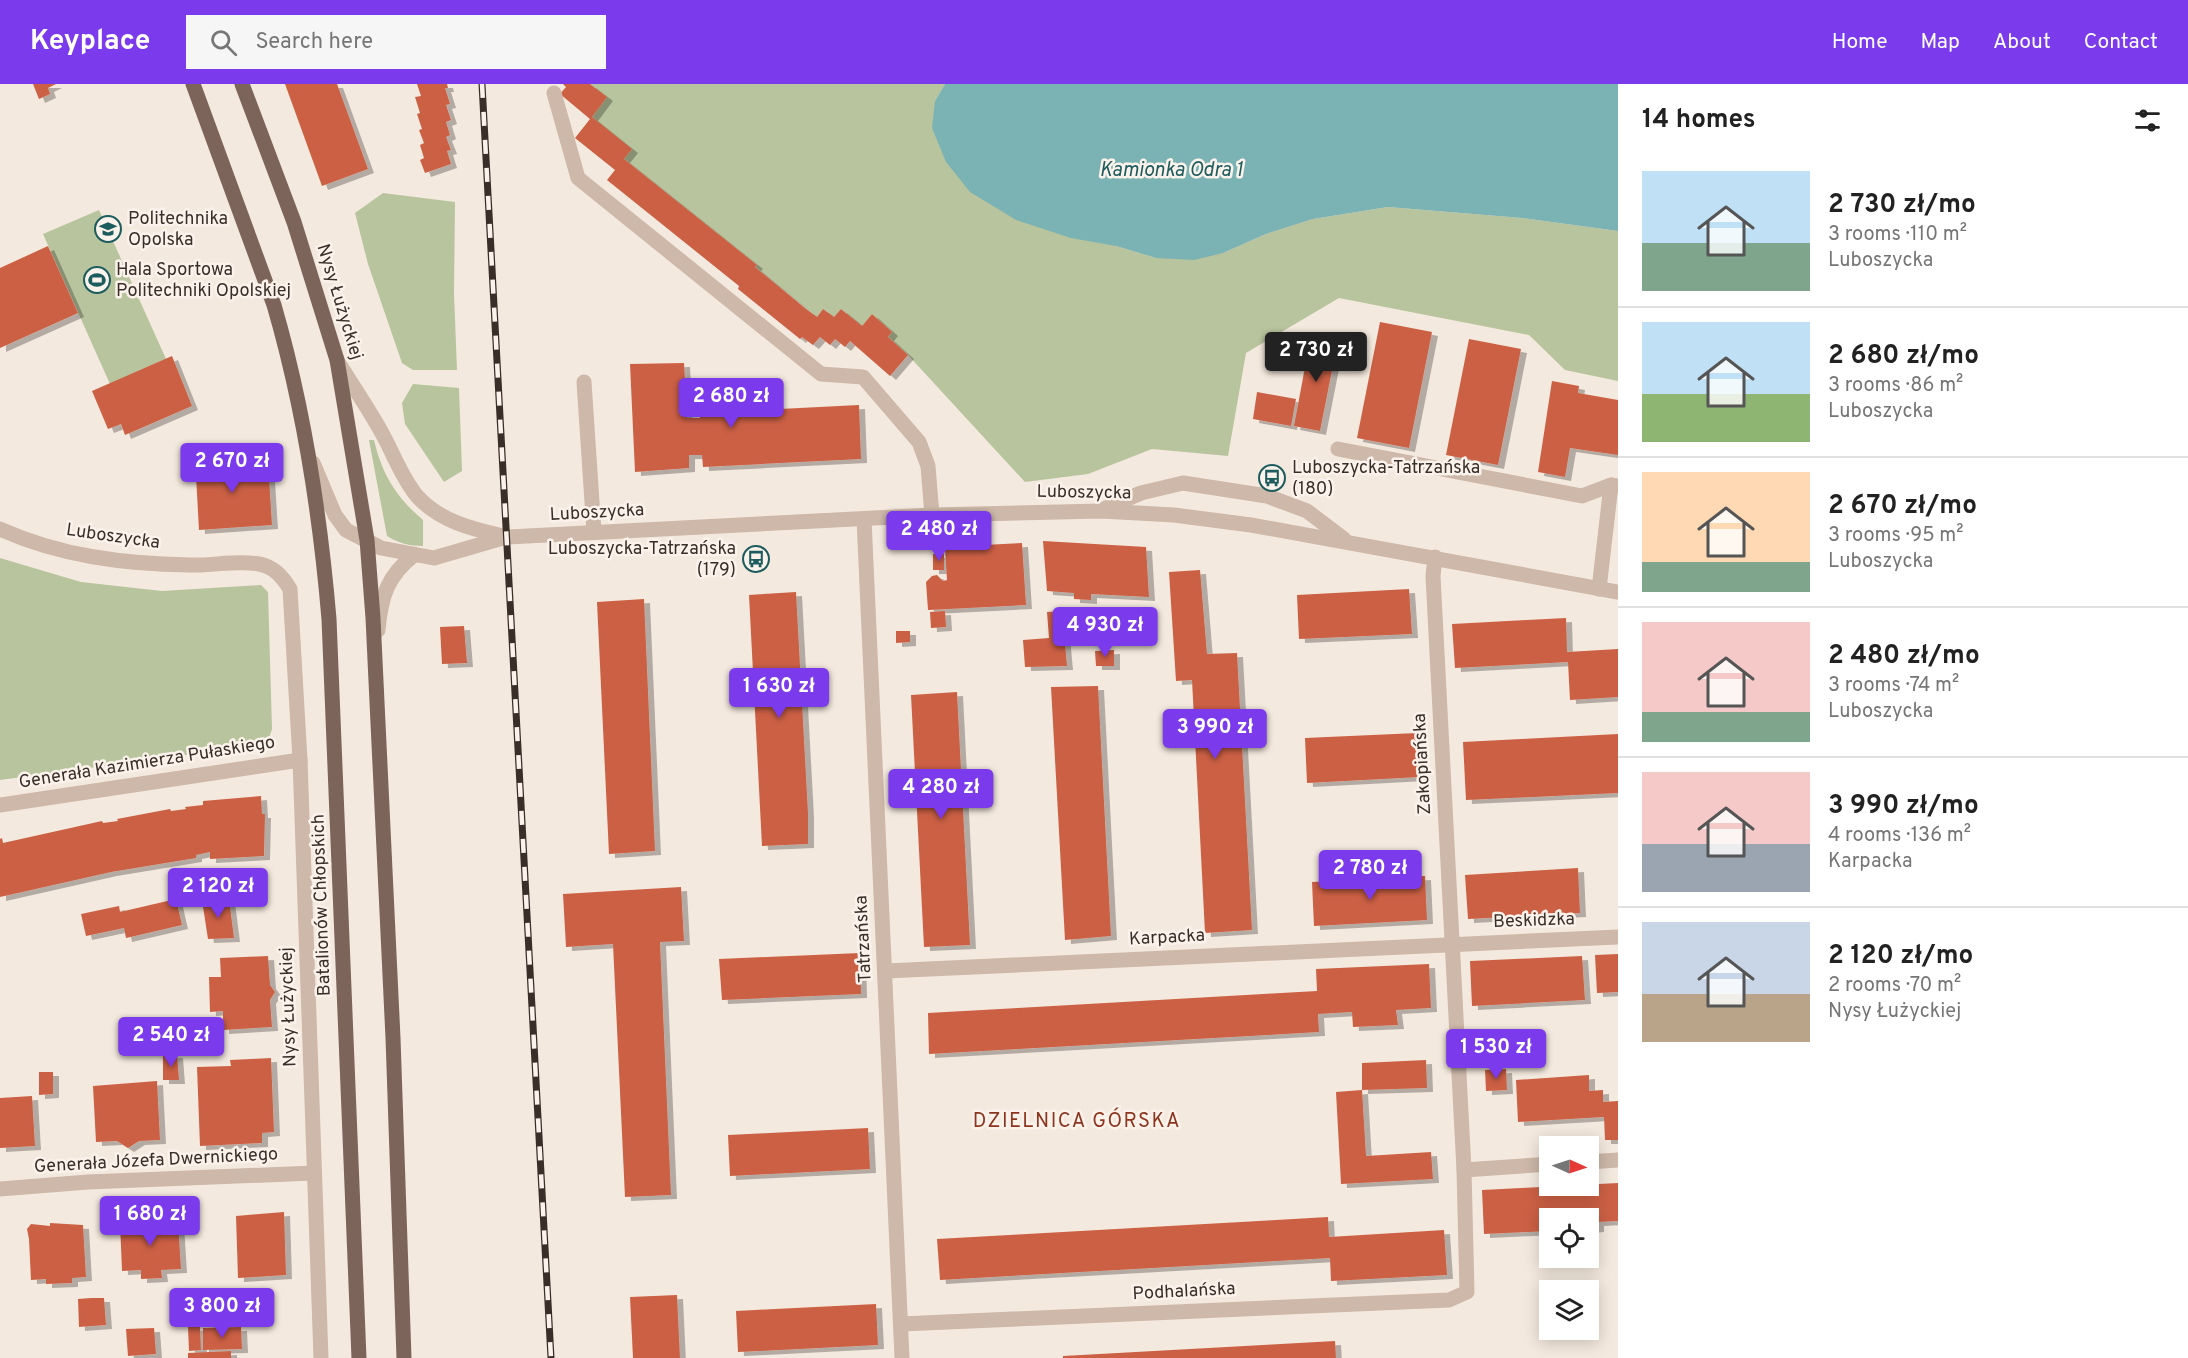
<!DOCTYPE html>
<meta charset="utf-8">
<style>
body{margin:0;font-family:Overpass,sans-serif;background:#f6f6f6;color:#222;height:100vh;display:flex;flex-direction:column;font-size:22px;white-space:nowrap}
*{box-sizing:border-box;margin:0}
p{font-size:20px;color:#767676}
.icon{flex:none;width:33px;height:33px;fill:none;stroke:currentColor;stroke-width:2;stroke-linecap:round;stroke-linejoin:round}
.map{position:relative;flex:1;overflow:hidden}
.side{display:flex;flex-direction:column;background:#fff;width:570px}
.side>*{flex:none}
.needle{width:39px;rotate:93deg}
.controls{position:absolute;left:1539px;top:1052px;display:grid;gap:12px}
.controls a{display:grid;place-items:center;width:60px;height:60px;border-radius:0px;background:#fff;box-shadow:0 3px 15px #0003;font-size:30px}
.price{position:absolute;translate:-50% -51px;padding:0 14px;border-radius:6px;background:#7c3aed;color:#fff;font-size:20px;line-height:39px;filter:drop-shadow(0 2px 3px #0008)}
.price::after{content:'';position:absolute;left:50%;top:36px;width:18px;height:14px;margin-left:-9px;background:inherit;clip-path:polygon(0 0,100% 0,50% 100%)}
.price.on{background:#222;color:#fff}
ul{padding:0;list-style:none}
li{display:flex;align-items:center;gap:18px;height:150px;padding:0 24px}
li+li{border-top:2px solid #e0e0e0}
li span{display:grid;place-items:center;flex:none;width:168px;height:120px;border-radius:0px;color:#555}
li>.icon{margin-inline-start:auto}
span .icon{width:72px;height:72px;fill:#fffc;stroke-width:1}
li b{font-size:26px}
h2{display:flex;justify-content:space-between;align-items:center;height:72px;padding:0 24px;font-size:26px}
header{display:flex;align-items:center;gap:36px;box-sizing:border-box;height:84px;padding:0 30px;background:#7c3aed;color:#fff}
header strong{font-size:28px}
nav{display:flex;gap:33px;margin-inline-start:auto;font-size:21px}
.search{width:420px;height:54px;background:#f6f6f6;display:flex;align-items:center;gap:15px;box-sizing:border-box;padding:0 21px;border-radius:0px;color:#767676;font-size:22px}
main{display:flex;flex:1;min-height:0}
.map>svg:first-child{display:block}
.green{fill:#b8c49d}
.water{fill:#7bb2b3}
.building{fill:#cc6144;filter:url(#shadow)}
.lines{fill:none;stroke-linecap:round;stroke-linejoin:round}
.minor{stroke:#cdb8a9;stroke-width:15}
.major{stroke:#7c645a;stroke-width:15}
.rail-casing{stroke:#3a2e29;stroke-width:7}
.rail{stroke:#fbf3eb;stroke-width:4.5;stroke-dasharray:14;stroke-linecap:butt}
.labels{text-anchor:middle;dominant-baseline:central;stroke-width:5;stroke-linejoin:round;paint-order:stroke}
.poi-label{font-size:18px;fill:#3a2e29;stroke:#fbf3eb;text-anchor:start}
.street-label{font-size:18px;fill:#3a2e29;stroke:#fbf3eb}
.water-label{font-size:20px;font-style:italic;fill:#1c5b5e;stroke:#fbf3eb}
.neighbourhood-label{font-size:20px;letter-spacing:1.5px;fill:#8d351e;stroke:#fbf3eb}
</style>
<header>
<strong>Keyplace</strong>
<div class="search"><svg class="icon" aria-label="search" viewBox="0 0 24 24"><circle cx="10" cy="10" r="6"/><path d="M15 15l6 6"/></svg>Search here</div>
<nav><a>Home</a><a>Map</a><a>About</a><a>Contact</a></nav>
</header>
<main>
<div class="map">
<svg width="1618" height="1274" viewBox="0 0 1618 1274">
<defs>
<filter id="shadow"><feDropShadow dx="6" dy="4" stdDeviation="0" flood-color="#0004"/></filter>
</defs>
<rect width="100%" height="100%" fill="#f4e9de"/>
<g class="green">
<polygon points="590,0 945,0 935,17 1116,162 1156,174 1223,169 1266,150 1313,135 1388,123 1522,134 1618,147 1618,297 1565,286 1529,251 1339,214 1246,269 1228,372 1152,365 1088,390 1025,398 908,271 888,253 892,248 872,230 862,242 841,225 834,233 823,225 817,233 755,183 757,181 624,75 592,33 606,13"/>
<polygon points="383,109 455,118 454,210 457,286 413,286 402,279 368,180 355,129"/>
<polygon points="99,126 166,275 110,300 43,150"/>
<polygon points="413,300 459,304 462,387 444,398 405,340 402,319"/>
<path d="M369 356H374C382 390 396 413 423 436V462C410 462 398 459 387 452Z"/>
<polygon points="0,474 81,498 162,507 261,501 268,508 272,645 268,657 260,661 0,696"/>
</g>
<polygon class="water" points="945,0 1618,0 1618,147 1522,134 1388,123 1313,135 1266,150 1223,169 1194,176 1156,174 1116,162 1071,154 1016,136 970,108 946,78 932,44 935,17"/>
<g class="building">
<polygon points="33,0 56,0 48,4 50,10 39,15"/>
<polygon points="285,0 337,0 368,85 322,102"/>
<polygon points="417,0 447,0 448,4 445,4 450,20 446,21 451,36 446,38 450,51 446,53 451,66 447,67 451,80 425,89 420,76 424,74 420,61 424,59 419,46 422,45 417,30 420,29 415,13 421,12"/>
<polygon points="563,0 590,0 607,13 592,33 632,65 624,75 757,181 755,183 806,225 817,233 823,225 834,233 841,225 862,242 872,230 892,248 888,253 908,271 890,292 850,257 845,263 835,255 830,261 820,253 813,261 802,253 800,255 738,205 739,202 607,96 615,86 575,54 590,35 560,10 566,3"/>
<polygon points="48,162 78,229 0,264 0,184"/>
<polygon points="1380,238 1432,248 1409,364 1357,354"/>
<polygon points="1311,251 1338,256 1320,347 1294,342"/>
<polygon points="1469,255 1521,265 1498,381 1446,371"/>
<polygon points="172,272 192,322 125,351 121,340 108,345 92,307"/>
<polygon points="684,279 687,334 700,334 700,329 859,321 861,375 703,383 702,371 689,371 689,384 635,388 630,280"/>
<polygon points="1552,297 1579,302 1578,309 1618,316 1618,371 1570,364 1565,393 1538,388"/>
<polygon points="1257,308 1296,315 1291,342 1253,335"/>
<polygon points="215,371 216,381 268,378 272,441 199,446 195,373"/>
<polygon points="1043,457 1146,463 1149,513 1091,510 1091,516 1074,515 1074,509 1047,507"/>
<polygon points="1022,459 1026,521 928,526 926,498 932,492 937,491 943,497 947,496 945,463"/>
<rect x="933" y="470" width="11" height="16"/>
<polygon points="1200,486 1207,570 1237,569 1252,846 1205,849 1192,596 1176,597 1169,488"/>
<polygon points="1409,505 1412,550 1299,555 1297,511"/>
<polygon points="796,508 808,729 808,760 762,762 749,511"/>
<polygon points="644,515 655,767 609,770 597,518"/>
<polygon points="945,527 946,543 931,544 930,528"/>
<polygon points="1062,527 1067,582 1025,583 1023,556 1049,554 1047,528"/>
<polygon points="1566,534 1567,568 1618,565 1618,613 1570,616 1568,578 1455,584 1452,540"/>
<polygon points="464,542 467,579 442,580 440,543"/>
<polygon points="896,547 910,547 910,558 896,559"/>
<polygon points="1114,566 1114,582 1096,582 1095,567"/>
<polygon points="1098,602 1111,852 1065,856 1051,603"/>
<polygon points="957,608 970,861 924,863 911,611"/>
<polygon points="1417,649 1420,693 1307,699 1305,654"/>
<polygon points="1618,650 1618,709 1466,716 1463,658"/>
<polygon points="261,712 262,730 265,730 264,772 210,775 210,768 196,771 196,774 111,788 0,813 0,755 2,754 3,759 102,737 103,739 118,737 117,735 170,725 171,727 186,725 185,723 203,721 203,717"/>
<polygon points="1578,784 1580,829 1468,835 1465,791"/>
<polygon points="1425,792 1427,836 1314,842 1312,798"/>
<polygon points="681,803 684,857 660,858 671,1111 625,1113 613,860 566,863 563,810"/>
<polygon points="176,815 182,841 126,854 124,844 86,852 81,830 119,822 120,828"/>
<polygon points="229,815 234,854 208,855 202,816"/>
<polygon points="860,869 861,910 722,916 719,875"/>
<polygon points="1618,870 1618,908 1597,909 1595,871"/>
<polygon points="268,872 270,901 275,908 270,916 272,943 223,946 223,927 210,928 209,893 221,893 220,874"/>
<polygon points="1582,872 1585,916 1472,922 1470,877"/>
<polygon points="1429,880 1431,924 1396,926 1398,941 1353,943 1352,928 1318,930 1319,948 929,970 928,929 1317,907 1316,885"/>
<polygon points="177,970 179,996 163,996 163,971"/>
<polygon points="271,974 274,1048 262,1049 262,1059 200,1062 197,983 231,982 230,976"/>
<polygon points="1426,976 1427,1004 1362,1006 1366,1072 1431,1068 1433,1095 1341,1100 1336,1008 1362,1006 1362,979"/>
<polygon points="1506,985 1507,1006 1486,1007 1485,986"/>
<polygon points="39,988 53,988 53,1010 39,1011"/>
<polygon points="1589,991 1589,1007 1603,1006 1603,1018 1618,1017 1618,1056 1605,1056 1604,1033 1518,1038 1516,996"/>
<polygon points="157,997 160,1056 139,1057 128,1064 117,1057 96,1058 93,1002"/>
<polygon points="32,1012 35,1062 0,1064 0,1014"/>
<polygon points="868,1044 870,1085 730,1092 728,1051"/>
<polygon points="1618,1099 1618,1137 1598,1138 1598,1144 1588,1145 1588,1134 1550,1134 1550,1147 1484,1150 1482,1106"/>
<polygon points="284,1128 286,1191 238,1194 236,1132"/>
<polygon points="1328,1133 1329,1153 1444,1146 1447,1191 1331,1197 1330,1174 940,1196 937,1155"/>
<polygon points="175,1134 178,1137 181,1185 161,1186 162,1194 141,1195 141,1186 122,1187 120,1139 124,1137 159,1138 161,1135"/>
<polygon points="50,1139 83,1141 86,1193 72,1194 72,1199 46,1200 46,1195 31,1196 29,1155 27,1145 31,1140 50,1142"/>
<polygon points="677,1211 680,1274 633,1274 630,1213"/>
<polygon points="91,1214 104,1214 106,1241 79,1243 78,1215"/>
<polygon points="876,1220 878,1261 738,1268 736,1227"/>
<polygon points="188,1243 200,1243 201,1266 189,1267"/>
<polygon points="241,1243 242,1265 203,1266 203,1244"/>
<polygon points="154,1244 156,1270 128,1272 126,1245"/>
<polygon points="1335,1257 1336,1274 1063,1274 1063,1272"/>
<polygon points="231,1267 231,1274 188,1274 188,1269"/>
</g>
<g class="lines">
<g class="minor">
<polyline points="554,9 578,94 821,290 863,293 919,358 928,382 932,431"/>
<path d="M337 276C352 301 369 325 383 351 394 371 402 394 417 412 439 437 472 445 503 452"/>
<polyline points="584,298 594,448"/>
<polyline points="1338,365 1582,412 1611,401"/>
<polyline points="313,379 335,431 346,446 381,464 434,474 506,453 932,431 1101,427 1174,431 1251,441 1618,508"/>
<polyline points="1104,425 1141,409 1183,399 1267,412 1307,427 1344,455"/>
<polyline points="864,435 902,1274"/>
<path d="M0 445C60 472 124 480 190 481 212 482 237 476 259 480 274 483 282 492 290 505L300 676 321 1274"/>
<polyline points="1599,505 1611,401 1618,402"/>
<path d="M378 546C381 513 387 492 414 471"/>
<polyline points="0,721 300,676"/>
<polyline points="886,887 1618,853"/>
<polyline points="1588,1078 1618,1076"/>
<polyline points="1464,1086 1550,1080"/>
<polyline points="0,1105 88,1098 314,1089"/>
<polyline points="901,1240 1449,1216 1467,1208 1464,1086 1433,492 1435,473"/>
</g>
<g class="major">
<path d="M193 0 274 221C304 324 320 429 329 535L359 1274"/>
<polyline points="242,0 294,138 337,276 367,456 373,534 393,954 404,1274"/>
</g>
<defs>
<polyline id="rail" points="482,0 551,1274"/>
</defs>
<use href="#rail" class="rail-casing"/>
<use href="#rail" class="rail"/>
</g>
<defs>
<symbol id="university-ring" viewBox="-11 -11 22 22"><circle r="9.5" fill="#fbf3eb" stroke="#1c5b5e" stroke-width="1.5"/><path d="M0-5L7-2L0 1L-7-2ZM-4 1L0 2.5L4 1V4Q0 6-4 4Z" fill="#1c5b5e"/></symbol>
<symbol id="stadium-ring" viewBox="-11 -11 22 22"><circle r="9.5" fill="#fbf3eb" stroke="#1c5b5e" stroke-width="1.5"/><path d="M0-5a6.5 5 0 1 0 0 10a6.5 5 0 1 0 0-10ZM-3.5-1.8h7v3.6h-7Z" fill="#1c5b5e"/></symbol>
<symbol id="bus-ring" viewBox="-11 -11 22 22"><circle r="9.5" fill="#fbf3eb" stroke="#1c5b5e" stroke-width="1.5"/><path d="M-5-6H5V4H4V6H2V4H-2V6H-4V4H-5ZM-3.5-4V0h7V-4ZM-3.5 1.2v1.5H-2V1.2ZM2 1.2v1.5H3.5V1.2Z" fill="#1c5b5e"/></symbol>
</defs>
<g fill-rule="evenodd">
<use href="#university-ring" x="93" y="130" width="30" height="30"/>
<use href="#stadium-ring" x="82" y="181" width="30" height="30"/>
<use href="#bus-ring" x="1257" y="379" width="30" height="30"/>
<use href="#bus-ring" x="741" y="460" width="30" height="30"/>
</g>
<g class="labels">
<g class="poi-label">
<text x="128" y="135">Politechnika<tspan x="128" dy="21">Opolska</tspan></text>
<text x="116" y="186">Hala Sportowa<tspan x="116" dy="21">Politechniki Opolskiej</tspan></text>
<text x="1292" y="384">Luboszycka-Tatrzańska<tspan x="1292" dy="21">(180)</tspan></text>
<text x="736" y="465" text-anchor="end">Luboszycka-Tatrzańska<tspan x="736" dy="21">(179)</tspan></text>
</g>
<g class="street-label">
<text transform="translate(339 218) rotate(73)">Nysy Łużyckiej</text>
<text transform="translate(1084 409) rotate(1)">Luboszycka</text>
<text transform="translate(597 429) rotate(-3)">Luboszycka</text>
<text transform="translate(113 453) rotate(8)">Luboszycka</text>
<text transform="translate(147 679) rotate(-9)">Generała Kazimierza Pułaskiego</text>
<text transform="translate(1423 680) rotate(-93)">Zakopiańska</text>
<text transform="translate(322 821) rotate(-92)">Batalionów Chłopskich</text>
<text transform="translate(1534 837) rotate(-2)">Beskidzka</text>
<text transform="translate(1167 854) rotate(-3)">Karpacka</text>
<text transform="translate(864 855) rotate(-93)">Tatrzańska</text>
<text transform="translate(289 923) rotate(-92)">Nysy Łużyckiej</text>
<text transform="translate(156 1077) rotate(-3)">Generała Józefa Dwernickiego</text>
<text transform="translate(1184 1208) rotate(-3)">Podhalańska</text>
</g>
<g class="water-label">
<text x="1171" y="87">Kamionka Odra 1</text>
</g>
<g class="neighbourhood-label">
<text x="1077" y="1038">DZIELNICA GÓRSKA</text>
</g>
</g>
</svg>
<div class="controls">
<a><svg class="needle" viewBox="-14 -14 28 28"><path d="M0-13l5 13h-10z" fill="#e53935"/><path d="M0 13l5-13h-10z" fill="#767676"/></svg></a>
<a><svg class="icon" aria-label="locate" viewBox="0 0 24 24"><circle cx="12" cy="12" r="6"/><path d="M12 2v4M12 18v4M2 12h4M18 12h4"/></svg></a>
<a><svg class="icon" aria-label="layers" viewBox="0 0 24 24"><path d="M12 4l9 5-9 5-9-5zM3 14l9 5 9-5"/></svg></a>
</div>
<b class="price on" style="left:1316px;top:299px">2 730 zł</b>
<b class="price" style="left:731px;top:345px">2 680 zł</b>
<b class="price" style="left:232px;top:410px">2 670 zł</b>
<b class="price" style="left:939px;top:478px">2 480 zł</b>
<b class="price" style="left:1105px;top:574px">4 930 zł</b>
<b class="price" style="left:779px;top:635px">1 630 zł</b>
<b class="price" style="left:1215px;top:676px">3 990 zł</b>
<b class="price" style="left:941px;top:736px">4 280 zł</b>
<b class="price" style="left:1370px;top:817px">2 780 zł</b>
<b class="price" style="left:218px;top:835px">2 120 zł</b>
<b class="price" style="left:171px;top:984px">2 540 zł</b>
<b class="price" style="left:1496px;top:996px">1 530 zł</b>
<b class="price" style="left:150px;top:1163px">1 680 zł</b>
<b class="price" style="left:222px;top:1255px">3 800 zł</b>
</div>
<section class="side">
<h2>14 homes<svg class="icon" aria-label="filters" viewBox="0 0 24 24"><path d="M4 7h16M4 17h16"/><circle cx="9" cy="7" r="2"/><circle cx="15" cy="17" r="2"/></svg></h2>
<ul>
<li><span style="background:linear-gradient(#bfe0f5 60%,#7fa58c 0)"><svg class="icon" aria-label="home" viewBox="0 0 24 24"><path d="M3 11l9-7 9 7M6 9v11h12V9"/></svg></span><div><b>2 730 zł/mo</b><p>3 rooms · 110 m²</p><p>Luboszycka</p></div></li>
<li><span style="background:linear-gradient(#bfe0f5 60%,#8fb573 0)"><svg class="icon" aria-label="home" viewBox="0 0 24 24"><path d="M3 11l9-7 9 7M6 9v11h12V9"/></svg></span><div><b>2 680 zł/mo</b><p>3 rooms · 86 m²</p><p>Luboszycka</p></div></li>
<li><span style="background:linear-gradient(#ffd9b3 75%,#7fa58c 0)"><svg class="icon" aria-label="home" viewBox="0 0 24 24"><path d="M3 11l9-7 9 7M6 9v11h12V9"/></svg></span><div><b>2 670 zł/mo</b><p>3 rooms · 95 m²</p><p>Luboszycka</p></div></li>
<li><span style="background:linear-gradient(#f6c9c9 75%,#7fa58c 0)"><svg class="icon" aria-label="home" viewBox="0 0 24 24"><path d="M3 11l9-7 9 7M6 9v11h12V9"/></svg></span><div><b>2 480 zł/mo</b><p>3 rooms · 74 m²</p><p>Luboszycka</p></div></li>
<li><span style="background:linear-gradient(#f6c9c9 60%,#9aa5b1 0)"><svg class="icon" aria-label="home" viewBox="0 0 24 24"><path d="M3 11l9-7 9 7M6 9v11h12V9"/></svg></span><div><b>3 990 zł/mo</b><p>4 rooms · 136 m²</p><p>Karpacka</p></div></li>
<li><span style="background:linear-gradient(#c9d6e8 60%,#b9a48a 0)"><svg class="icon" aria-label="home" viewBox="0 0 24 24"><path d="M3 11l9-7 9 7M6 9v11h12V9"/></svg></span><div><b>2 120 zł/mo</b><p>2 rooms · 70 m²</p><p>Nysy Łużyckiej</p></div></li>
</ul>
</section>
</main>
